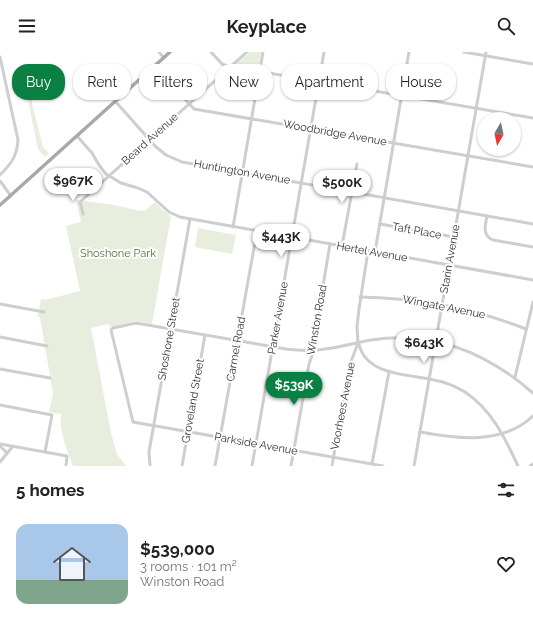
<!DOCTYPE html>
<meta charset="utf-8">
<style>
body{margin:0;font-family:Raleway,sans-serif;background:#f6f6f6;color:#222;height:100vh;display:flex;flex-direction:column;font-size:15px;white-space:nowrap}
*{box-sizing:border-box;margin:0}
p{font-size:13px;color:#767676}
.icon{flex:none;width:22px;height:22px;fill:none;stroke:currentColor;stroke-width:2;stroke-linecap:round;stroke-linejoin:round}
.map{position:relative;height:414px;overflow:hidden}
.drawer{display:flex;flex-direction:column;background:#fff;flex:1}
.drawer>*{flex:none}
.hud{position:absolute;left:12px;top:12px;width:509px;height:36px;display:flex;gap:8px}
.needle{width:26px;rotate:189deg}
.tools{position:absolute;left:477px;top:60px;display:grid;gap:8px}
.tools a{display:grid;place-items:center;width:44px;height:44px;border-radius:50%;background:#fff;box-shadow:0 1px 3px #0004;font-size:20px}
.price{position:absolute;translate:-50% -34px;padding:0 9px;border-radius:14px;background:#fff;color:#222;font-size:13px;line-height:26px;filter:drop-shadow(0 1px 2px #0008)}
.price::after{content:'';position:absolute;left:50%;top:24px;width:12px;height:9px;margin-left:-6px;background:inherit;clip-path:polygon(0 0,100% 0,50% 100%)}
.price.on{background:#0b8043;color:#fff}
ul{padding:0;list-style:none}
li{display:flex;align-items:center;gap:12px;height:100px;padding:0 16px}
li+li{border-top:1px solid #e0e0e0}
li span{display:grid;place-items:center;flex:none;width:112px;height:80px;border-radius:12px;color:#555}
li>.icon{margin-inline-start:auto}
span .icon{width:48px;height:48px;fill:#fffc;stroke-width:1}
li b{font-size:17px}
h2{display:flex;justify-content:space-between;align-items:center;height:48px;padding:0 16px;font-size:17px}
.chip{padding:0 14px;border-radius:16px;background:#fff;box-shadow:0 1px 3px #0004;font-size:14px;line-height:36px}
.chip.on{background:#0b8043;color:#fff}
header{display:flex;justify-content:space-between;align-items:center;height:52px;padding:0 16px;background:#fff;font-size:18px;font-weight:700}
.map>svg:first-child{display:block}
.green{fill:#e7eede}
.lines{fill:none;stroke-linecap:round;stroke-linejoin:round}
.minor{stroke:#cecece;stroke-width:3}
.major{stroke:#a9a9a9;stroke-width:3.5}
.labels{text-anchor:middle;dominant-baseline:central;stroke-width:4;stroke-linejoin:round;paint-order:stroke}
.street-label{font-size:11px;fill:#313131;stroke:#fff}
.park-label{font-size:11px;fill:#53703a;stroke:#fff}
</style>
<header><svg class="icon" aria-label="menu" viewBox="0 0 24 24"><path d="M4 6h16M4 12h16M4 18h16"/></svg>Keyplace<svg class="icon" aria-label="search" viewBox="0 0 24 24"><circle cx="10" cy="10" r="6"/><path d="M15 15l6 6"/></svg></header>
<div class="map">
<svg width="533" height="414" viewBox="0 0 533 414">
<rect width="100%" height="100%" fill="#fff"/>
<g class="green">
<polygon points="250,0 261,0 258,18 234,14"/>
<polygon points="32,37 36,41 40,39 42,42 32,45 32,52 43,95 49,101 45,105 38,97 26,38"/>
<path d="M76 148 109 152 141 159 146 158 155 150 162 157 171 164 152 272 135 269 111 275 108 272 91 276 111 381 117 402 126 414H73C67 397 59 381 61 362L49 360 53 342 40 265 38 264 41 247 45 248 80 239 66 174 81 170Z"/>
<polygon points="198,176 236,183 232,202 195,195"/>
</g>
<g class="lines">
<g class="minor">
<polyline points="159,0 164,6"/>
<polyline points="211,0 222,12 227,14 533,66"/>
<polyline points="464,0 533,12"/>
<path d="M0 5 18 88C17 104 11 112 0 123"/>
<polyline points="154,14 194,57 533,115"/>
<polyline points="115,49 155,94 166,103 182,110 533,172"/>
<polyline points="77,84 92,101 99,113 106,122 121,131 138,136 147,140 169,160 180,165 533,228"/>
<polyline points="0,129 11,144"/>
<polyline points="83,162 80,150 247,0"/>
<path d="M487 164C485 174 482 183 493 188L533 195"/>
<polyline points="380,172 454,185"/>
<polyline points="233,175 263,0"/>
<polyline points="342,194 357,112"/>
<polyline points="375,200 409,0"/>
<path d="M360 245C417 246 473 256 526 277"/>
<polyline points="0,252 44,260"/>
<polyline points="0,285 47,294"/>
<path d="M359 292C366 324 409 322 434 328 445 330 455 334 465 340 492 358 505 386 518 414"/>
<polyline points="0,317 50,326"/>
<polyline points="515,325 533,250"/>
<polyline points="0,353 52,363 45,400"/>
<path d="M420 380C458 387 502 393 533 364"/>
<polyline points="0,392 67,404 66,414"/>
<polyline points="0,394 7,401"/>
<polyline points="0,410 13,394"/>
<polyline points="372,412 389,320"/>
<polyline points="150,414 149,400 190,167"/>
<polyline points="182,414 205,283"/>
<polyline points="215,414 257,179"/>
<polyline points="252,414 324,0"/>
<polyline points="291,414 309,312 314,298 316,276 330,192"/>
<polyline points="332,414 349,315 358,291 357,275 359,257 368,199"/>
<path d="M383 414 133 370 111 278 113 276 136 271 286 297C301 299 317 299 332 296 345 294 358 290 371 288 433 278 486 300 533 341"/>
<polyline points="414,414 486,0"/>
<polyline points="530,414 533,412"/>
</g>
<polyline class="major" points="0,153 170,0"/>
</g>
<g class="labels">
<g class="street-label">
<text transform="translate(335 81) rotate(10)">Woodbridge Avenue</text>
<text transform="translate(150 87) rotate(-42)">Beard Avenue</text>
<text transform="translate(242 120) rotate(10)">Huntington Avenue</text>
<text transform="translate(417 179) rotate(10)">Taft Place</text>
<text transform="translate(372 200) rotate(10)">Hertel Avenue</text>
<text transform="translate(450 207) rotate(-80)">Starin Avenue</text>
<text transform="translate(444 255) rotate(11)">Wingate Avenue</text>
<text transform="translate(278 266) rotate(-80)">Parker Avenue</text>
<text transform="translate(317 268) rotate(-80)">Winston Road</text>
<text transform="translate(169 287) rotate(-80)">Shoshone Street</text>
<text transform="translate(236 297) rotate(-80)">Carmel Road</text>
<text transform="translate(193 349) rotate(-80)">Groveland Street</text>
<text transform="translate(343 354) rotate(-79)">Voorhees Avenue</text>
<text transform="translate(256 392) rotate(10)">Parkside Avenue</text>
</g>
<g class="park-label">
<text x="118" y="201">Shoshone Park</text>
</g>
</g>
</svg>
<div class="tools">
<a><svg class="needle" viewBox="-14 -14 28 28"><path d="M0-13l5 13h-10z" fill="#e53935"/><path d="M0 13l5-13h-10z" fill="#767676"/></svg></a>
</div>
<b class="price" style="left:73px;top:150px">$967K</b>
<b class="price" style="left:342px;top:152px">$500K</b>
<b class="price" style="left:281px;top:206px">$443K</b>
<b class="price" style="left:424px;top:312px">$643K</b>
<b class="price on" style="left:294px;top:354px">$539K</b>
<div class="hud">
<a class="chip on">Buy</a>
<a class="chip">Rent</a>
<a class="chip">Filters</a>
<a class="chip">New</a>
<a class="chip">Apartment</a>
<a class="chip">House</a>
</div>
</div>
<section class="drawer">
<h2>5 homes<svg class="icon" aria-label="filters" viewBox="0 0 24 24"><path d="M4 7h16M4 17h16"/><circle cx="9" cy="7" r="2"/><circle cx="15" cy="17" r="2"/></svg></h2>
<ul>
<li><span style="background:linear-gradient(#a9c7e8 70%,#7fa58c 0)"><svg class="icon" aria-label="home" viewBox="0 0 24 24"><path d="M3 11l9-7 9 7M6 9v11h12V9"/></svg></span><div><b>$539,000</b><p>3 rooms · 101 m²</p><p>Winston Road</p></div><svg class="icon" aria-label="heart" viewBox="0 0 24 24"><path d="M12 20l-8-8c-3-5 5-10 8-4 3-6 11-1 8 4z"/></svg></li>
</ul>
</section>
